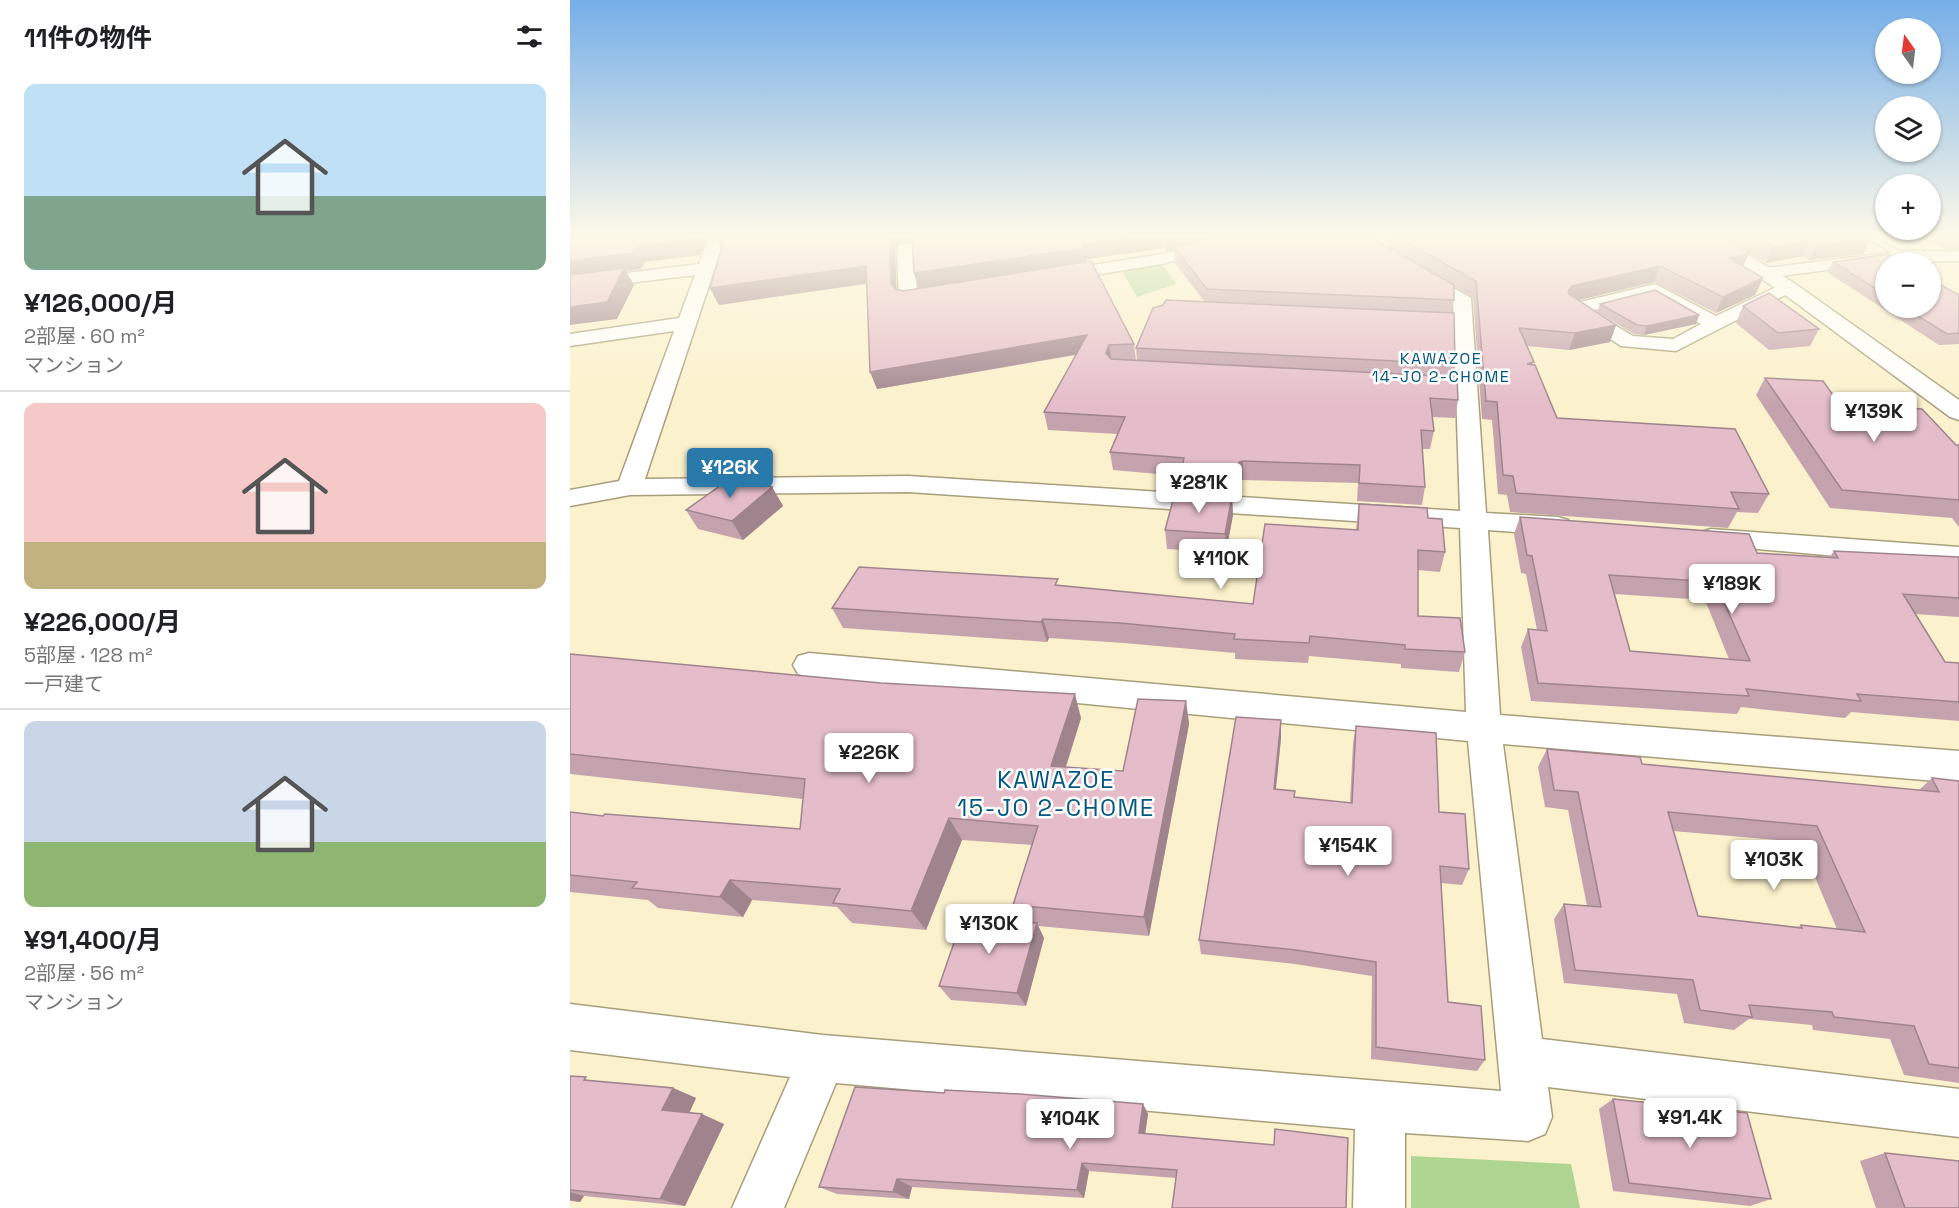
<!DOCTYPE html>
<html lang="ja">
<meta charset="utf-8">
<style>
body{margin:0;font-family:"Space Grotesk","Noto Sans JP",sans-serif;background:#f2f2f2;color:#202124;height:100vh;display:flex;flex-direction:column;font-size:22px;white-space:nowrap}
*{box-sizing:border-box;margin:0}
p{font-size:20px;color:#757577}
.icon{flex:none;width:33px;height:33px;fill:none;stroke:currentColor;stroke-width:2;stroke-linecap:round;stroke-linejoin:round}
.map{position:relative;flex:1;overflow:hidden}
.panel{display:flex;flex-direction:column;background:#fff;width:570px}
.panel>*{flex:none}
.needle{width:39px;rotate:346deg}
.buttons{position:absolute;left:1305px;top:18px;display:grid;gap:12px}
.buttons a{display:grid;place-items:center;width:66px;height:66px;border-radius:50%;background:#fff;box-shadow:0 2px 4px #0004;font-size:30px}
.price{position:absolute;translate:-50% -51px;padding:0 14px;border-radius:6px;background:#fff;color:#222;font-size:20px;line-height:39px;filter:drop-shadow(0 2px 3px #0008)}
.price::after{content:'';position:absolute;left:50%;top:36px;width:18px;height:14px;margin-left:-9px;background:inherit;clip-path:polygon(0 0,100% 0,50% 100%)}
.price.selected{background:#297aab;color:#fff}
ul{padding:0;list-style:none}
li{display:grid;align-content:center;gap:12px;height:318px;padding:0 24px}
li+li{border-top:2px solid #e0e0e0}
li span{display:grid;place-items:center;height:186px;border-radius:12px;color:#555}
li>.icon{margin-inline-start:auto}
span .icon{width:108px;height:108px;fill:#fffc;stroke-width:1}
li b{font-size:26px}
h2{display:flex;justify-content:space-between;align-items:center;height:72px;padding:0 24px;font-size:26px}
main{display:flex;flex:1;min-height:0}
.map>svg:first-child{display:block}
.green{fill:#afd592}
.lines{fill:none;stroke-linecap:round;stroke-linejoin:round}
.service-casing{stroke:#a89e7b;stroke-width:3}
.minor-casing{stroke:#a89e7b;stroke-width:3}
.trunk-casing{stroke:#a89e7b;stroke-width:3}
.service{fill:#fff;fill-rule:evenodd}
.minor{fill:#fff;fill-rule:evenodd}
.trunk{fill:#fff;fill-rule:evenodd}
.wall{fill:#c5a3ae;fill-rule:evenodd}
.shaded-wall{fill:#a0848d}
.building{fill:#e5bdca;stroke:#a0848d;stroke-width:1.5;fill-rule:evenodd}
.labels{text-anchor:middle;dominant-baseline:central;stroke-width:5;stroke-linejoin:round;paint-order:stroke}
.far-neighbourhood-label{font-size:16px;letter-spacing:1.5px;fill:#015883;stroke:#fff}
.near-neighbourhood-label{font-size:24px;letter-spacing:1.5px;fill:#015883;stroke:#fff}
</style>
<main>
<section class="panel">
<h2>11件の物件<svg class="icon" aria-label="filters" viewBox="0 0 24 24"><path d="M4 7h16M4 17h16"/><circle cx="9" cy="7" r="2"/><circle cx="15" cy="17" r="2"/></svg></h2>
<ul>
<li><span style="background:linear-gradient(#bfe0f5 60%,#7fa58c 0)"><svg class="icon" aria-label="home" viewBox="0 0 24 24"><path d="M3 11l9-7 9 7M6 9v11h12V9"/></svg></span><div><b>¥126,000/月</b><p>2部屋 · 60 m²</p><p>マンション</p></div></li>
<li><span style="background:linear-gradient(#f6c9c9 75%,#c2b280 0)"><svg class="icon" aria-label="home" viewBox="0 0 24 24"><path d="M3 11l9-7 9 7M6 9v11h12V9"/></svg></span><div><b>¥226,000/月</b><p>5部屋 · 128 m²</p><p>一戸建て</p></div></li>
<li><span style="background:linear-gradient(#c9d6e8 65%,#8fb573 0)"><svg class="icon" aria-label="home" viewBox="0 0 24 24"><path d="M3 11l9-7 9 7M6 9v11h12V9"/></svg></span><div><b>¥91,400/月</b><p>2部屋 · 56 m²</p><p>マンション</p></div></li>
</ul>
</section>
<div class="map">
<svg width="1389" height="1208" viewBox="0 0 1389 1208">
<rect width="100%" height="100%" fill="#fbf1cc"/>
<g class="green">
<polygon points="591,263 606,284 567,297 551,270"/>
<polygon points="841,1156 1001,1164 1010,1208 841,1208"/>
</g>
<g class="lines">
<defs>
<polygon id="service" points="1295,237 1305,237 1338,256 1331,258"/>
<g id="minor">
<polygon points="139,237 155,237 75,479 338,476 890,511 883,300 789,245 791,241 811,237 840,237 838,240 812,247 901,298 916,513 988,517 998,520 1002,526 998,532 988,535 918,530 930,715 1389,751 1389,783 933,744 972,1039 1389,1089 1389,1137 978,1087 982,1117 975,1134 958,1141 835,1133 835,1208 783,1208 785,1129 266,1083 214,1208 162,1208 220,1077 0,1050 0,1004 253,1035 931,1091 898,741 239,677 228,674 223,665 228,656 239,653 896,712 890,528 338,492 60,495 0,506 0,490 49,481 104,331 0,346 0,334 109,318 125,275 0,290 0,280 129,264"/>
<path d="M392 237H437L429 242 344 253 347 292 370 288 379 294C372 303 343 306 331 303L329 299 327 249 329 245Z"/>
<polygon points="663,237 690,237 688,240 592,264 486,281 477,276 486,271 592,254"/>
<polygon points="1334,251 1389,251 1389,261 1316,262 1196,278 1187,273 1196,268"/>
<path d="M1217 282 1226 287 1223 291 1106 351 1051 346 995 309 998 305 1085 284 1146 316ZM1082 296 1131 324 1103 339 1063 336 1021 311Z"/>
<polygon points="1141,529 1389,547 1389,567 1131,544 1127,538 1131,532"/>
</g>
<polygon id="trunk" points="1128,237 1149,237 1224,283 1389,400 1389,420 1380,417 1210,291"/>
</defs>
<use href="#service" class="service-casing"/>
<use href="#minor" class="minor-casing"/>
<use href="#trunk" class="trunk-casing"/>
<use href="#service" class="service"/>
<use href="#minor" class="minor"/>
<use href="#trunk" class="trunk"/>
</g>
<g class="wall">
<path d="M145 237H801H800L818 247 819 237H1299L1293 254 1239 260 1233 256 1196 263 1174 250 1173 266 1193 278 1185 295 1146 313 1084 282 1008 300 1046 325 1040 342 999 350 957 346 963 365 987 418 1199 494 1188 513 1167 512 1158 528 940 512 937 495 928 494 922 420 912 419 903 298 884 286V300L882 313 885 364 883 377 888 400 885 418 862 417 864 431 860 449H852L855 487 852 505 787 501 788 483 673 480H670L667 494 612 491 611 476 543 470 540 452 547 434 478 430 474 412 506 355 307 389 297 283 149 305 140 288 152 250ZM342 241 349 288 333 291 326 289 325 249 329 243ZM594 248 596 251 604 249 605 263 634 301 566 348 567 360H566L564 344 516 262V259Z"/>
<polygon points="1345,237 1389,237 1389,249 1377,249"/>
<polygon points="1263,262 1316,262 1316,308 1360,308 1389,295 1389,344 1369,345 1257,272"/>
<polygon points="1030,304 1129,315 1126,324 1074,335 1064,334 1027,312"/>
<polygon points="1173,306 1249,329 1240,346 1199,350 1166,323"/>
<polygon points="1195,378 1386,445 1389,445 1389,527 1382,518 1260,508 1186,395"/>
<polygon points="202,487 213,506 173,540 128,529 116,510"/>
<polygon points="662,497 663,515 656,552 597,549 595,530"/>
<polygon points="789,504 858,518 875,552 870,572 848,570 848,616 895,652 889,672 831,668 831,664 739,656 738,663 665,659 665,653 554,643 479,638 477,642 273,628 262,608 489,586 683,604 786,530"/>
<path d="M950 517 1187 553 1259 558 1264 551 1389 557V617L1345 614 1375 662 1389 663V721L1281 712 1275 718 1171 707 1167 714 961 701 951 647 958 629 967 630 956 574 951 573 944 534ZM1045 594 1135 600 1159 659 1060 651Z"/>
<polygon points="0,654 511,718 496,767 553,771 616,701 619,724 579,936 468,926 474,938 456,1006 381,1000 369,986 453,922 443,905 462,845 392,840 356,930 282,923 267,907 182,900 173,917 88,908 78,900 0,892 0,812 33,816 230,829 233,799 0,774"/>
<polygon points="711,720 711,738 706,789 725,798 780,803 783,744 786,726 869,812 899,869 892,885 871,883 878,1002 915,1060 907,1071 801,1059 802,976 725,964 631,954 629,940"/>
<path d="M977 749 1072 764 1349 790 1362 778 1389 781V1083L1334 1075 1320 1039 1243 1030 1242 1025 1179 1019 1164 1030 1114 1023 1107 994 994 983 984 919 994 904 1017 906 998 810 975 807 968 767ZM1103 831 1230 842 1267 929 1231 925 1228 927 1128 916Z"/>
<polygon points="0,1076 23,1081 103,1088 126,1098 119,1113 154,1124 115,1206 14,1196 10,1202 0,1201"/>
<polygon points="374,1093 573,1104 578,1114 575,1133 704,1145 778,1138 606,1178 519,1171 514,1198 342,1187 339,1199 267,1194 249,1187"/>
<polygon points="1043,1099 1201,1199 1180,1206 1043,1191 1029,1109"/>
<polygon points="1315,1153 1389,1208 1306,1208 1290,1161"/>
</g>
<g class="shaded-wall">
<polygon points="123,237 138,237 130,255 75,262 71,269 56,271 64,285 47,319 0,325 0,261 66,246"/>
<polygon points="145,237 157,237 153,252"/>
<polygon points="320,237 376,237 329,243 325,249 327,299 321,283"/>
<polygon points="561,237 593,237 594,248 516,259 517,263 349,289 344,273 512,244"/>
<polygon points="595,237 654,237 604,247 604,249 596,251"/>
<polygon points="1301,238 1293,254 1239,260 1247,245"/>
<polygon points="1240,240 1233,256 1196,263 1203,247"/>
<polygon points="1179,253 1172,269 1159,258"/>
<polygon points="296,266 302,283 149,305 140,288"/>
<polygon points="1090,266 1084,282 997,303 998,291 1002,286"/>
<polygon points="1193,278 1185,295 1146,313 1153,297"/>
<polygon points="1129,315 1126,324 1074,335 1077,326"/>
<polygon points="1046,325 1040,342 999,350 1005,333"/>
<polygon points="517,335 520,352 307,389 300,372"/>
<polygon points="539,345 542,363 536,353"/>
<polygon points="673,461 673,480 670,480 667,494 666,475 669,462"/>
<polygon points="202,487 213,506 173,540 162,521"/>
<polygon points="662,497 663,515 656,552 655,534"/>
<polygon points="473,619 479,638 477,642 471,622"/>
<polygon points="505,694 511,718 489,788 481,766"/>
<polygon points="616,701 619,724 579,936 574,917"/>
<polygon points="711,720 711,738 704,807 704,789"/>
<polygon points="379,818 392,840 356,930 341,911"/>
<polygon points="160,880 182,900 173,917 150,897"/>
<polygon points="467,923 474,938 456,1006 447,993"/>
<polygon points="103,1088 126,1098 116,1120 92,1110"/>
<polygon points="573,1104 578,1114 574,1142 569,1133"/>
<polygon points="132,1114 154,1124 115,1206 90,1199"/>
<polygon points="512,1163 519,1171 514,1198 507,1190"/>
<polygon points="327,1179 342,1187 339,1199 323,1192"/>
<polygon points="0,1192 14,1196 10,1202 0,1200"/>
</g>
<g class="building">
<polygon points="0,237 123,237 122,239 66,246 62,253 0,261"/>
<polygon points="155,237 320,237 321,283 325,289 333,291 521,261 564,344 539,345 536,353 541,359 887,377 888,400 860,398 864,431 851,430 855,487 789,483 790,465 673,461 669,462 666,475 611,472 614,458 540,452 555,417 474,412 517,335 300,372 296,266 140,288"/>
<polygon points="362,237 561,237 512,244 514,248 344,273 342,239"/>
<polygon points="647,237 800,237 884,285 884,300 637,289 604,247"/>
<polygon points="827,237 1154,237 1179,253 1159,258 1193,278 1153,297 1090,266 1002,286 998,291 999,294 1046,325 1005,333 949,328 964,362 957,364 965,365 987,418 1165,429 1199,494 1161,492 1169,509 946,493 943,476 933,475 927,402 916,401 906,281"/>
<polygon points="1185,237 1299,237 1301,238 1247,245 1240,240 1203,247"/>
<polygon points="1379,237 1389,237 1389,238 1384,238"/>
<polygon points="1318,254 1332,262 1316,262 1316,295 1263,262"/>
<polygon points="54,268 37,302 0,307 0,275"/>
<polygon points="1360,279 1389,295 1389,333 1377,334 1335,308 1360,308"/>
<polygon points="1085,290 1129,315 1077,326 1067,325 1030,304"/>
<polygon points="1199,293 1249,329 1208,333 1173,306"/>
<polygon points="596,300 884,313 885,364 566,348 583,308 593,305"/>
<polygon points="1195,378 1253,381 1270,405 1352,409 1386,445 1389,445 1389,500 1272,490"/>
<polygon points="161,478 202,487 162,521 116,510"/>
<polygon points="605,493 662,497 655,534 595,530"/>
<polygon points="789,504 857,508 858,518 872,519 875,552 848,550 848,616 890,618 895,652 835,649 835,645 740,636 739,643 664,639 665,634 550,623 473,619 471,622 262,608 289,567 488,579 485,585 683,604 695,524 788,530"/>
<path d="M950 517 1179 534 1187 553 1268 558 1264 551 1389 557V598L1333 594 1375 662 1389 663V702L1287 694 1291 701 1176 689 1179 696 968 683 958 629 977 631 962 556 957 555ZM1039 575 1145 582 1180 661 1060 651Z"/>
<polygon points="0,654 311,683 505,694 481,766 553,771 568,699 616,701 574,917 443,905 468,826 379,818 341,911 263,903 270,889 160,880 150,897 62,888 67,882 0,875 0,812 33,816 35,814 230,829 235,779 0,754"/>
<polygon points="666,717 711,720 704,789 725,791 724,797 782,803 786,726 866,733 869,812 895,814 899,869 870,866 878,1002 911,1006 915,1060 806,1047 806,962 726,950 629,940"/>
<path d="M977 749 1070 757 1072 764 1369 792 1362 778 1389 781V1068L1359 1064 1344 1026 1264 1017 1262 1012 1179 1005 1182 1017 1130 1010 1123 980 1005 970 994 904 1031 907 1008 792 984 790ZM1098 812 1247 826 1295 932 1231 925 1232 928 1128 916Z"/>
<polygon points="393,917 467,923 447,993 369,986"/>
<polygon points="0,1076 16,1077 14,1080 103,1088 92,1110 132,1114 90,1199 0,1190"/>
<polygon points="285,1087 374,1093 375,1090 450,1094 573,1104 569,1133 704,1145 705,1129 778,1138 776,1208 602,1208 607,1170 512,1163 507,1190 327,1179 323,1192 249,1187"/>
<polygon points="1043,1099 1177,1113 1201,1199 1059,1183"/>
<polygon points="1315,1153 1389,1161 1389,1208 1335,1208"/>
</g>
<linearGradient id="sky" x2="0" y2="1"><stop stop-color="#75aee8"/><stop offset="0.58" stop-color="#fdf9e8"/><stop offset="1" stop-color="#fdf9e8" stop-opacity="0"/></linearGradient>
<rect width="1389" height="406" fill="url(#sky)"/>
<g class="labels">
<g class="far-neighbourhood-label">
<text x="871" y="358">KAWAZOE<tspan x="871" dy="18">14-JO 2-CHOME</tspan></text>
</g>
<g class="near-neighbourhood-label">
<text x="486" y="779">KAWAZOE<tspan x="486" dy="28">15-JO 2-CHOME</tspan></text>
</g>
</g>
</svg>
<div class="buttons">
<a><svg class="needle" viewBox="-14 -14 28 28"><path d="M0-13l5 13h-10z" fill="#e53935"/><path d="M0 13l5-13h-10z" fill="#757577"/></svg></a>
<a><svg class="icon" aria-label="layers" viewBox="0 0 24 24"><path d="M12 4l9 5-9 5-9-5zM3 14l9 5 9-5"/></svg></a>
<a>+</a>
<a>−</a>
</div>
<b class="price" style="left:1304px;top:443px">¥139K</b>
<b class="price selected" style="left:160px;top:499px">¥126K</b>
<b class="price" style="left:629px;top:514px">¥281K</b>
<b class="price" style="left:651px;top:590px">¥110K</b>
<b class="price" style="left:1162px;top:615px">¥189K</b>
<b class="price" style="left:299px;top:784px">¥226K</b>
<b class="price" style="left:778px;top:877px">¥154K</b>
<b class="price" style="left:1204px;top:891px">¥103K</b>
<b class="price" style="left:419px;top:955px">¥130K</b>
<b class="price" style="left:1120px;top:1149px">¥91.4K</b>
<b class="price" style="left:500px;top:1150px">¥104K</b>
</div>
</main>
